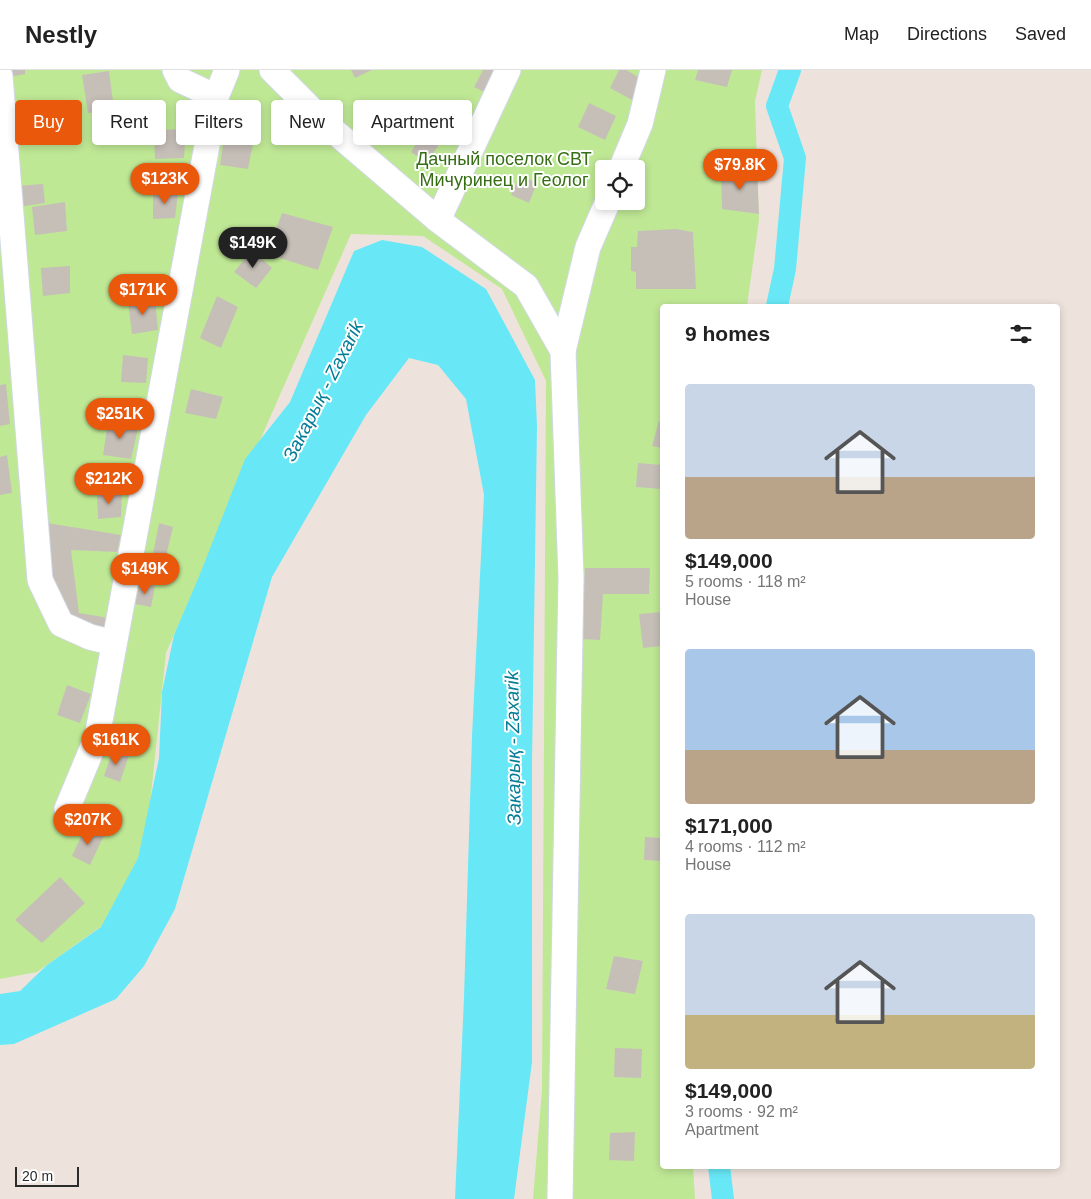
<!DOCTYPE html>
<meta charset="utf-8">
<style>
body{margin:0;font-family:Helvetica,sans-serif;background:#f2f2f2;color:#222;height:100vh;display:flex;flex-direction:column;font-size:19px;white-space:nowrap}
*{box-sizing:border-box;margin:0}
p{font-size:16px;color:#767676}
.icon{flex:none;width:28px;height:28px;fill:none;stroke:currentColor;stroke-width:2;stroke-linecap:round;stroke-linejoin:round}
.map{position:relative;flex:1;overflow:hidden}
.drawer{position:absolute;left:660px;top:234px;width:400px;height:865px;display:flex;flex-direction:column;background:#fff;border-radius:5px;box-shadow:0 2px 8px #0003}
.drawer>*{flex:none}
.top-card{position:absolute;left:15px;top:30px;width:475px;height:45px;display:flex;gap:10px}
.controls{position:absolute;left:595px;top:90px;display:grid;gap:10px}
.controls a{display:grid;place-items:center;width:50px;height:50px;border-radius:5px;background:#fff;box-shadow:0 2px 8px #0003;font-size:25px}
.scale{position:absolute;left:15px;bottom:12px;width:64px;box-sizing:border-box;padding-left:5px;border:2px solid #2b2b2b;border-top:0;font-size:14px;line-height:18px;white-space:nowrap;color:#2b2b2b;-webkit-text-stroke:4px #fff;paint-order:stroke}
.price{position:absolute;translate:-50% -42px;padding:0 11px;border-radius:18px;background:#ea580c;color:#fff;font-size:16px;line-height:32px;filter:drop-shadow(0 1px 2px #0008)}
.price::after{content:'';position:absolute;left:50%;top:30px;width:15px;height:11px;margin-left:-8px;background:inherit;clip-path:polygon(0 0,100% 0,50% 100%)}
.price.current{background:#222;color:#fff}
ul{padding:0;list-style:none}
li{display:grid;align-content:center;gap:10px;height:265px;padding:0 25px}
li span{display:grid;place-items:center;height:155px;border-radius:5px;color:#555}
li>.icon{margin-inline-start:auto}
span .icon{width:90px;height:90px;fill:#fffc;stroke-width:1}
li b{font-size:21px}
h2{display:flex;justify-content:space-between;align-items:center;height:60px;padding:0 25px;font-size:21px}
.chip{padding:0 18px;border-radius:5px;background:#fff;box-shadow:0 2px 8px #0003;font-size:18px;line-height:45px}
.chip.current{background:#ea580c;color:#fff}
header{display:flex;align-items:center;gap:30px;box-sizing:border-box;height:70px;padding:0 25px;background:#fff;border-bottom:1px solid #e0e0e0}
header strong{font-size:24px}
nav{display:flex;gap:28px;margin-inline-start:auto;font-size:18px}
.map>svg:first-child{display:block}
.green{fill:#bfe895;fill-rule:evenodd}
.water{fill:#68e8f7}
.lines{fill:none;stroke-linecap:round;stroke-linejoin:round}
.canal{stroke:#68e8f7;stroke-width:22}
.building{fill:#c6bfb8}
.minor-casing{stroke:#d1d8e5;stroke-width:27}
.minor{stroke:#fff;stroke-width:25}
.labels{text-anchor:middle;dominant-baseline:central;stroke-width:4;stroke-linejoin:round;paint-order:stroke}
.park-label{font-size:18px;fill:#366e15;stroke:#fff}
.water-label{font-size:19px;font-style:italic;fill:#057d97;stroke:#fff}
</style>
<header>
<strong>Nestly</strong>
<nav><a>Map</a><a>Directions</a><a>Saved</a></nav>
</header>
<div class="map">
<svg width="1091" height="1129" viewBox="0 0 1091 1129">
<rect width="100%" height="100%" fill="#eee3dc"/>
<path class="green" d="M0 0H762L755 31 759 150 747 236H662V1096H693L695 1129H533L542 1020 546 311 502 219 423 166 351 164 166 583 146 772 106 853 37 902 0 909ZM604 99H636V131H604Z"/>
<polygon class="water" points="382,170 422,177 486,219 535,310 537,356 532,692 532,992 514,1129 455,1129 464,927 472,666 484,425 466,329 438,295 409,288 366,345 272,507 175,839 144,896 116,929 14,974 0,975 0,924 20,921 47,895 101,857 138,788 159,688 162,622 174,565 200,504 245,389 290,332 354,181"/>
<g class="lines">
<g class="canal">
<polyline points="777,236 785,199 795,88 777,36 790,0"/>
<polyline points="719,1096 723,1129"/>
</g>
</g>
<g class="building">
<polygon points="10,0 25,0 25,4 10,7"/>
<polygon points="351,0 372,0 355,8"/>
<polygon points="483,0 501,0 488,24 474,17"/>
<polygon points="619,0 626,0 645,11 634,31 610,18"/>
<polygon points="698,0 732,0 727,17 695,10"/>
<polygon points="109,1 114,39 88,43 82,5"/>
<polygon points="589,33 616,46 605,70 578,57"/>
<polygon points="186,59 184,88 155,89 154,60"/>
<polygon points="424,61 441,71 427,93 411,82"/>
<polygon points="225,63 254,68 248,99 220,95"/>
<polygon points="721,100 757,101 759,144 722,139"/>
<polygon points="520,105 537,113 529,133 511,125"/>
<polygon points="43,114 45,133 18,137 16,116"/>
<polygon points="153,123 178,123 175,148 153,149"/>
<polygon points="65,132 67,161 35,165 32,137"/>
<polygon points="282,143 333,157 318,200 267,184"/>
<polygon points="676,159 693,162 696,219 636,219 636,202 631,201 631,177 637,177 638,161"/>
<polygon points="252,180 272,198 256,218 234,202"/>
<polygon points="70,196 70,223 43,226 41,198"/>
<polygon points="217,226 238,237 221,278 200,268"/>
<polygon points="155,229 158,260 132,264 128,232"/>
<polygon points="123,285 148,288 146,313 121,312"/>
<polygon points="6,314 10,354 0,356 0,315"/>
<polygon points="191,319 223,327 216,349 185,343"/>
<polygon points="659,351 662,352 662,378 652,376"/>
<polygon points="108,352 139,354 131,389 103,385"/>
<polygon points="7,385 12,423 0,425 0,387"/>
<polygon points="638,393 662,395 661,419 636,417"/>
<polygon points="122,421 121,447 98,449 97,422"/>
<polygon points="47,453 121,465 117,482 71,480 79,543 109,548 109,565 74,553 49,512"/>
<polygon points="159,453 173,457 166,486 153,484"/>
<polygon points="585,498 650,498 649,524 603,524 600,570 579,569"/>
<polygon points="139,514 155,516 151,537 135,534"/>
<polygon points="662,542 662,576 643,578 639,544"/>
<polygon points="67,615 91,624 80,653 57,645"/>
<polygon points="113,679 129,685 120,712 104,706"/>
<polygon points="85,758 104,765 90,795 72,786"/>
<polygon points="645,767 662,768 662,791 644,790"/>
<polygon points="60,807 85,833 42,873 15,850"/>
<polygon points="614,886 643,891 635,924 606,919"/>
<polygon points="615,978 642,979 641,1008 614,1007"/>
<polygon points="635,1062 634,1091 609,1090 610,1063"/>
</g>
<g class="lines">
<defs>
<g id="minor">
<polyline points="175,0 180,10 216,27 227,0"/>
<polyline points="272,0 328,56 438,150 526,216 563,281 571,507 560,1129"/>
<polyline points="0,6 40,510 61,554 90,567 114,573"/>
<polyline points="621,99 640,54 653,0"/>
<polyline points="438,150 508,0"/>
<polyline points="563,281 588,177 608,131"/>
<polyline points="67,739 97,667 216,27"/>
</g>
</defs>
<use href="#minor" class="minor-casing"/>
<use href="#minor" class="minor"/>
</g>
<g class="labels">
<g class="park-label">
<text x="504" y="89">Дачный поселок СВТ<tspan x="504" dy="21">Мичуринец и Геолог</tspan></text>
</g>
<g class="water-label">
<text transform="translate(323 321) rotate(-63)">Закарық - Zaxarik</text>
<text transform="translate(513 678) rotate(-91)">Закарық - Zaxarik</text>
</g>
</g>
</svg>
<div class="controls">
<a><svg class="icon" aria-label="locate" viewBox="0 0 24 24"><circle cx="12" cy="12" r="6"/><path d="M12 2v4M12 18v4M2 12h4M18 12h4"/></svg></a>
</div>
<div class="scale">20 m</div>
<b class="price" style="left:740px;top:121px">$79.8K</b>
<b class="price" style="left:165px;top:135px">$123K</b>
<b class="price current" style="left:253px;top:199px">$149K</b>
<b class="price" style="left:143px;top:246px">$171K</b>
<b class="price" style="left:120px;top:370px">$251K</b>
<b class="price" style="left:109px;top:435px">$212K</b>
<b class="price" style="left:145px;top:525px">$149K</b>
<b class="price" style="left:116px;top:696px">$161K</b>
<b class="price" style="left:88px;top:776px">$207K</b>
<div class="top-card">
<a class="chip current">Buy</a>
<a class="chip">Rent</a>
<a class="chip">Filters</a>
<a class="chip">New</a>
<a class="chip">Apartment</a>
</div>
<section class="drawer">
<h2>9 homes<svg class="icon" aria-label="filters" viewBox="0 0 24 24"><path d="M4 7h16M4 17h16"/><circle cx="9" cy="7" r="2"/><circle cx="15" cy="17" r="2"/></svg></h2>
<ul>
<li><span style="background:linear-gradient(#c9d6e8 60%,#b9a48a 0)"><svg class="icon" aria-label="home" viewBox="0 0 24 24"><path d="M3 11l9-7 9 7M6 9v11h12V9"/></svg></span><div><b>$149,000</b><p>5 rooms · 118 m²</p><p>House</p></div></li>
<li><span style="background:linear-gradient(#a9c7e8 65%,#b9a48a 0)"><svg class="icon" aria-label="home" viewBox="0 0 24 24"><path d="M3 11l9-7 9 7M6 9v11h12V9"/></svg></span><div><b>$171,000</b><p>4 rooms · 112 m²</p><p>House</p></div></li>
<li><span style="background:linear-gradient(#c9d6e8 65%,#c2b280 0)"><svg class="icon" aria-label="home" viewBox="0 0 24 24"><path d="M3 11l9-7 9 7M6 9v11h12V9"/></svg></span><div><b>$149,000</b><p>3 rooms · 92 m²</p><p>Apartment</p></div></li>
</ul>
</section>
</div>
